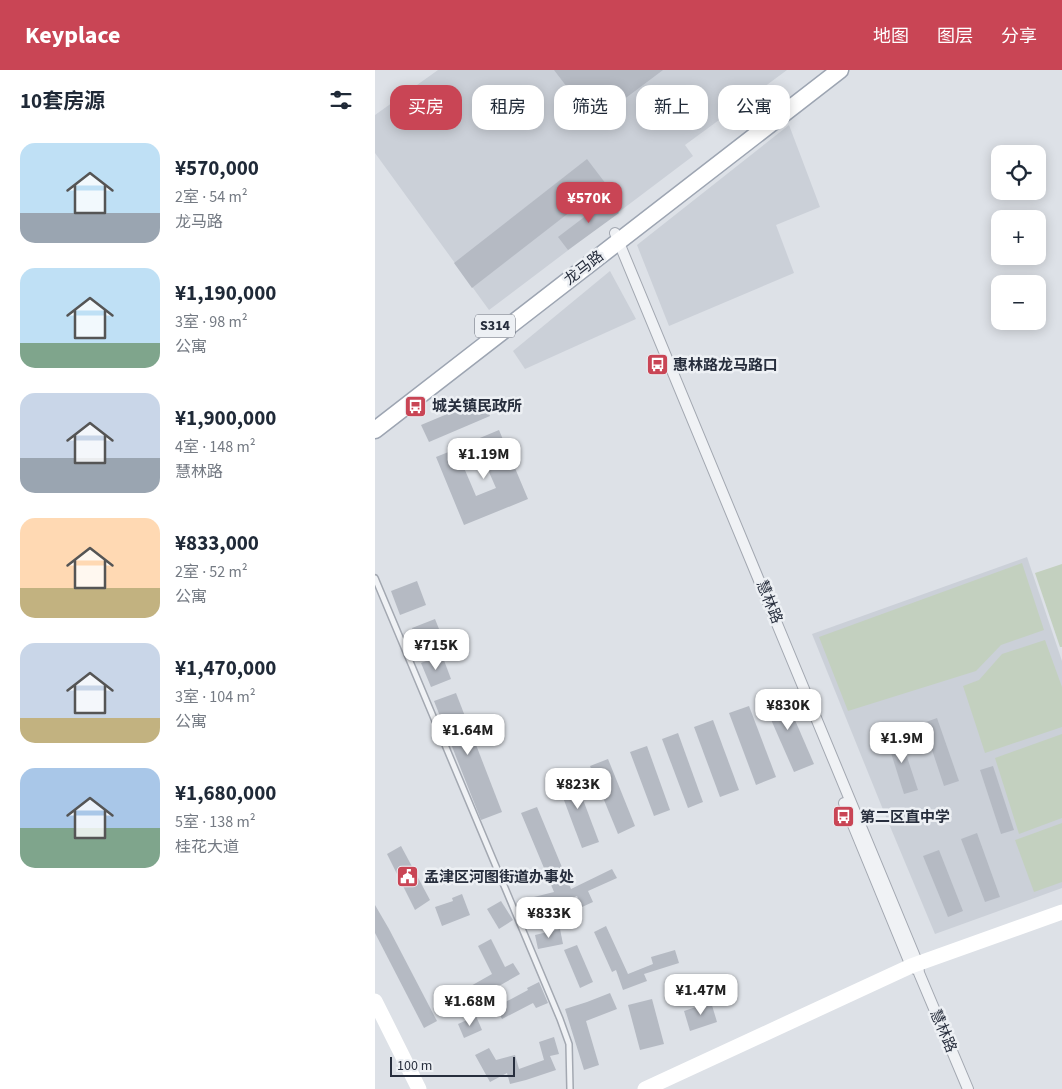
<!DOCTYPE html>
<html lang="zh">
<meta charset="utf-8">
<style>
body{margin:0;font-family:"Source Sans 3","Noto Sans SC",sans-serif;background:#f6f6f7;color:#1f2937;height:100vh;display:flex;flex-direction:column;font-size:19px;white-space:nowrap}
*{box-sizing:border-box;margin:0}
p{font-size:16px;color:#747a83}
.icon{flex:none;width:28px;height:28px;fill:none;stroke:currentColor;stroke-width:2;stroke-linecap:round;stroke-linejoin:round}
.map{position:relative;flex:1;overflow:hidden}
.drawer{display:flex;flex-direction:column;background:#fff;width:375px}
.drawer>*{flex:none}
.top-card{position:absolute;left:15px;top:15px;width:475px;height:45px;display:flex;gap:10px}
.controls{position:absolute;left:616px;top:75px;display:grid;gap:10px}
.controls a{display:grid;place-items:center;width:55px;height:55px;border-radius:10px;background:#fff;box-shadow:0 2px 12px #0003;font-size:25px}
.scale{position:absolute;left:15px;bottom:12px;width:125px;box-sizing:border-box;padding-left:5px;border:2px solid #272e3d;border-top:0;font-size:14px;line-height:18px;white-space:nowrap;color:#272e3d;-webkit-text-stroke:4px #edf0f4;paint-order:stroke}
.price{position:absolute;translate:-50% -42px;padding:0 11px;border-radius:10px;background:#fff;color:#222;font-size:16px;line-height:32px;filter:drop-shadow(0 1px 2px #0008)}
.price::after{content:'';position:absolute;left:50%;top:30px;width:15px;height:11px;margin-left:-8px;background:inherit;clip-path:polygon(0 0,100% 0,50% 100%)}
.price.current{background:#c94555;color:#fff}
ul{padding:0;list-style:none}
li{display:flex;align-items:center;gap:15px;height:125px;padding:0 20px}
li span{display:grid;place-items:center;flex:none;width:140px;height:100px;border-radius:15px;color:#555}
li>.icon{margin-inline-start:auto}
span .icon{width:60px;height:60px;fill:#fffc;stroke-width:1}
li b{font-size:21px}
h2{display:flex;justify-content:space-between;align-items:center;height:60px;padding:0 20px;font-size:21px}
.tag{padding:0 18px;border-radius:15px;background:#fff;box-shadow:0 2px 12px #0003;font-size:18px;line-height:45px}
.tag.current{background:#c94555;color:#fff}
header{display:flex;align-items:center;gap:30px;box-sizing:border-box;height:70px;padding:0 25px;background:#c94555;color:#fff}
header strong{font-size:24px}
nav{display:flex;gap:28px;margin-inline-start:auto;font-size:18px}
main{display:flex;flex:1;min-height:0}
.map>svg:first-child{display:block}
.built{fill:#cbd0d8}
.green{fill:#c3d0bf}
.building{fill:#b5bac3}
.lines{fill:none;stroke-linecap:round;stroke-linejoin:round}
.lane-casing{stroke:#a3a8b1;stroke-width:8}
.street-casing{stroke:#a3a8b1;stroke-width:12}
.primary-casing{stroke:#9da5b2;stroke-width:19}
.lane{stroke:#f0f2f5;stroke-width:5}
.street{stroke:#f0f2f5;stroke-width:10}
.secondary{stroke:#fff;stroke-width:15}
.primary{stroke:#fff;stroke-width:16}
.labels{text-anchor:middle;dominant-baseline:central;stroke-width:5;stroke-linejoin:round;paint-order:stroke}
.shield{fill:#edf0f4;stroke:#626874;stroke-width:1}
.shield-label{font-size:14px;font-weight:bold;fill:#272e3d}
.street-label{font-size:15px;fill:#272e3d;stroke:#edf0f4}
.poi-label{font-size:15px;font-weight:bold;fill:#272e3d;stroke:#edf0f4;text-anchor:start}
</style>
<header>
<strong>Keyplace</strong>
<nav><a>地图</a><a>图层</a><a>分享</a></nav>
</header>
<main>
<section class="drawer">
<h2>10套房源<svg class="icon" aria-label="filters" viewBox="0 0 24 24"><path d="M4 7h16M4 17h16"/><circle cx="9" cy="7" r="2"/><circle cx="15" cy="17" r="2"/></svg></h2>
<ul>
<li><span style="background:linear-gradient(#bfe0f5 70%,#9aa5b1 0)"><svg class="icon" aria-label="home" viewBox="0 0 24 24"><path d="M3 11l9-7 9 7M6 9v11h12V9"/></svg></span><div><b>¥570,000</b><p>2室 · 54 m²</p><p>龙马路</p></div></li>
<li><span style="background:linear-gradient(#bfe0f5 75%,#7fa58c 0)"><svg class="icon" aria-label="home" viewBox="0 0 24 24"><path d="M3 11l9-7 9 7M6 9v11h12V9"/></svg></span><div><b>¥1,190,000</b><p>3室 · 98 m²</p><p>公寓</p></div></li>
<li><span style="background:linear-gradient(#c9d6e8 65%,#9aa5b1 0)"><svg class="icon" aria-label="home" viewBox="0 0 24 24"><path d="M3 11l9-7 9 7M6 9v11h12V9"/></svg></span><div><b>¥1,900,000</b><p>4室 · 148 m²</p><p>慧林路</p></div></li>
<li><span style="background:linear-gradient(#ffd9b3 70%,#c2b280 0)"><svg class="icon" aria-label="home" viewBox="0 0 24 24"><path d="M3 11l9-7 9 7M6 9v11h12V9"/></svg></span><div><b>¥833,000</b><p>2室 · 52 m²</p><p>公寓</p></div></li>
<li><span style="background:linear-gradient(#c9d6e8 75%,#c2b280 0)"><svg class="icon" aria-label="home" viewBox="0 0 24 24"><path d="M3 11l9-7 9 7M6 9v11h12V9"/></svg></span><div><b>¥1,470,000</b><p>3室 · 104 m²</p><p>公寓</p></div></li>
<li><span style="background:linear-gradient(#a9c7e8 60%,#7fa58c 0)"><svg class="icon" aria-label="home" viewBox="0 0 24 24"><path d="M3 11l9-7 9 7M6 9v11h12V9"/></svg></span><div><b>¥1,680,000</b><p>5室 · 138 m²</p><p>桂花大道</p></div></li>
</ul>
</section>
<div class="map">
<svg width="687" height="1019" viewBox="0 0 687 1019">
<rect width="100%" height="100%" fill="#dde1e7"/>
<g class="built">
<polygon points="63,0 412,0 310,75 318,86 114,240 0,83 0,45"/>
<polygon points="414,55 445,137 401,155 419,203 294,256 262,175"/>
<polygon points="235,201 261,249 150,299 138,281"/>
<polygon points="652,487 687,591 687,818 560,864 509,742 437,564"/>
</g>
<g class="green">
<polygon points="647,493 669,560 626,575 601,601 473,641 444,567"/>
<polygon points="687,494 687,577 685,577 660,503"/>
<polygon points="670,570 687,617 687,657 610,683 588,616 604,610 627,584"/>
<polygon points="687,664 687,748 644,764 620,688"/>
<polygon points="687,753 687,812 659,822 640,770"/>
</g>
<g class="building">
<polygon points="179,0 288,0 240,36 225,17 205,34"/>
<polygon points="212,89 231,114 97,218 79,193"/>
<polygon points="233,129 244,143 193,180 183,167"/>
<polygon points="108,329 115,346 54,372 46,355"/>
<polygon points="124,360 153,429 89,455 61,387 81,379 101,426 121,418 100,370"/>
<polygon points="42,511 51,535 25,545 16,521"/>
<polygon points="60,549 66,564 43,573 37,558"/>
<polygon points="67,585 76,609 56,617 46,593"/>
<polygon points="407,620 439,694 419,702 387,629"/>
<polygon points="81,623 127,742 106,750 59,631"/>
<polygon points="374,636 401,707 381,715 354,643"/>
<polygon points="562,648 584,711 569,716 548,653"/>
<polygon points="338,650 364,720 345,727 319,657"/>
<polygon points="303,663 328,732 313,738 287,669"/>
<polygon points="524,663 543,720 529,724 511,667"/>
<polygon points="272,676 295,740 279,746 255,682"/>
<polygon points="233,689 260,756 243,764 215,696"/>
<polygon points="618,696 639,760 626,764 605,700"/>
<polygon points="198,703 224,772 207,778 181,709"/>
<polygon points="162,737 196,819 237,799 242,808 213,821 218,832 207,837 202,826 183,834 182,832 150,841 147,830 179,822 146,743"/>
<polygon points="602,763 625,827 610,832 586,769"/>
<polygon points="26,776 55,830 40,840 12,784"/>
<polygon points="564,780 588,841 573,847 548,786"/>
<polygon points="87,824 95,845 67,856 60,837 78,831 77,828"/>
<polygon points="126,831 138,850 124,859 112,839"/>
<polygon points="0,835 14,859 62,951 49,958 0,863"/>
<polygon points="231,856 253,904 278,894 276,887 300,880 304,893 269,904 272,911 248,920 241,900 237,902 219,862"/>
<polygon points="185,859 188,874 163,879 160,865"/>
<polygon points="116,869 130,897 138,893 145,904 78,942 71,930 117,904 103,876"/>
<polygon points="202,875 218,912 205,918 189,880"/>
<polygon points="324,906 328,917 297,930 293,919"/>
<polygon points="164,912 173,933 161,938 158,933 127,949 121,937 153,920 152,918"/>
<polygon points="235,923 242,939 211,951 224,995 209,1000 190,939 212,932"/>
<polygon points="277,929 289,974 265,980 253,935"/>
<polygon points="336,932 342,952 315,961 309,941"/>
<polygon points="101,946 107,960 89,968 83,954"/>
<polygon points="179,967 184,984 175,986 181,1000 151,1010 135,1014 132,1003 115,1012 100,985 114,978 121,990 140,985 144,999 169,990 164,972"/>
</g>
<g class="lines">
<defs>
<polyline id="lane" points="0,508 185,949 194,974 195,1019"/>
<g id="street">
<polyline points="240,163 543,894 544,903 593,1019"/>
<polyline points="469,733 536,896 540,899"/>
</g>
<polyline id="primary" points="0,360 465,0"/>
</defs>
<use href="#lane" class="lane-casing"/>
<use href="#street" class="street-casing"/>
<use href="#primary" class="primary-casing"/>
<use href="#lane" class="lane"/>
<use href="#street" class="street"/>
<g class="secondary">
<polyline points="0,931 44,1019"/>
<polyline points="270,1019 536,896 687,842"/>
</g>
<use href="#primary" class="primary"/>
</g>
<defs>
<symbol id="bus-square" viewBox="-11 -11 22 22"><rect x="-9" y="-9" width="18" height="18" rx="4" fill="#c94555" stroke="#edf0f4"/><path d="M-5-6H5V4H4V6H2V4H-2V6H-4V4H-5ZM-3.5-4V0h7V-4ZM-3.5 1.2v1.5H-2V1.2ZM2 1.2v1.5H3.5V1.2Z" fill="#fff"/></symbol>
<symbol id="civic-square" viewBox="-11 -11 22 22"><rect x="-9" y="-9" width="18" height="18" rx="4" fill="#c94555" stroke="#edf0f4"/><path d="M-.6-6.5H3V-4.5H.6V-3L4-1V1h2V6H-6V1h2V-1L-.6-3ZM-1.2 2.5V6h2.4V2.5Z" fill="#fff"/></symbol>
</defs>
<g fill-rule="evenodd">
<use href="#bus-square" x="270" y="282" width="25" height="25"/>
<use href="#bus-square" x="28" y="324" width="25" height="25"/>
<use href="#bus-square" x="456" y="734" width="25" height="25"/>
<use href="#civic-square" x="20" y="794" width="25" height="25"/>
</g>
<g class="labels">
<rect class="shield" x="100" y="244.5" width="40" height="23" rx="4"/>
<g class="shield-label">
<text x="120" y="256">S314</text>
</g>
<g class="street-label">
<text transform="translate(209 198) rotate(-38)">龙马路</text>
<text transform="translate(394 532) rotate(68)">慧林路</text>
<text transform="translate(568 961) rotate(67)">慧林路</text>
</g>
<g class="poi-label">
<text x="298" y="295">惠林路龙马路口</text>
<text x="57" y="336">城关镇民政所</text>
<text x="485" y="747">第二区直中学</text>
<text x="49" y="807">孟津区河图街道办事处</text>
</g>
</g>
</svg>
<div class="controls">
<a><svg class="icon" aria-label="locate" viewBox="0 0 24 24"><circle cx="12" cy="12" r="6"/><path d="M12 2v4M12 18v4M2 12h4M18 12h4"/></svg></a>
<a>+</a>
<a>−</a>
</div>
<div class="scale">100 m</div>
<b class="price current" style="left:214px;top:154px">¥570K</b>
<b class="price" style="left:109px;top:410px">¥1.19M</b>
<b class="price" style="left:61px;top:601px">¥715K</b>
<b class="price" style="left:413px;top:661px">¥830K</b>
<b class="price" style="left:93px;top:686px">¥1.64M</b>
<b class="price" style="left:527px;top:694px">¥1.9M</b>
<b class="price" style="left:203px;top:740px">¥823K</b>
<b class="price" style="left:174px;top:869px">¥833K</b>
<b class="price" style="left:326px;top:946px">¥1.47M</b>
<b class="price" style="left:95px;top:957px">¥1.68M</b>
<div class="top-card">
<a class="tag current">买房</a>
<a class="tag">租房</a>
<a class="tag">筛选</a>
<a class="tag">新上</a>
<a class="tag">公寓</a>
</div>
</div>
</main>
